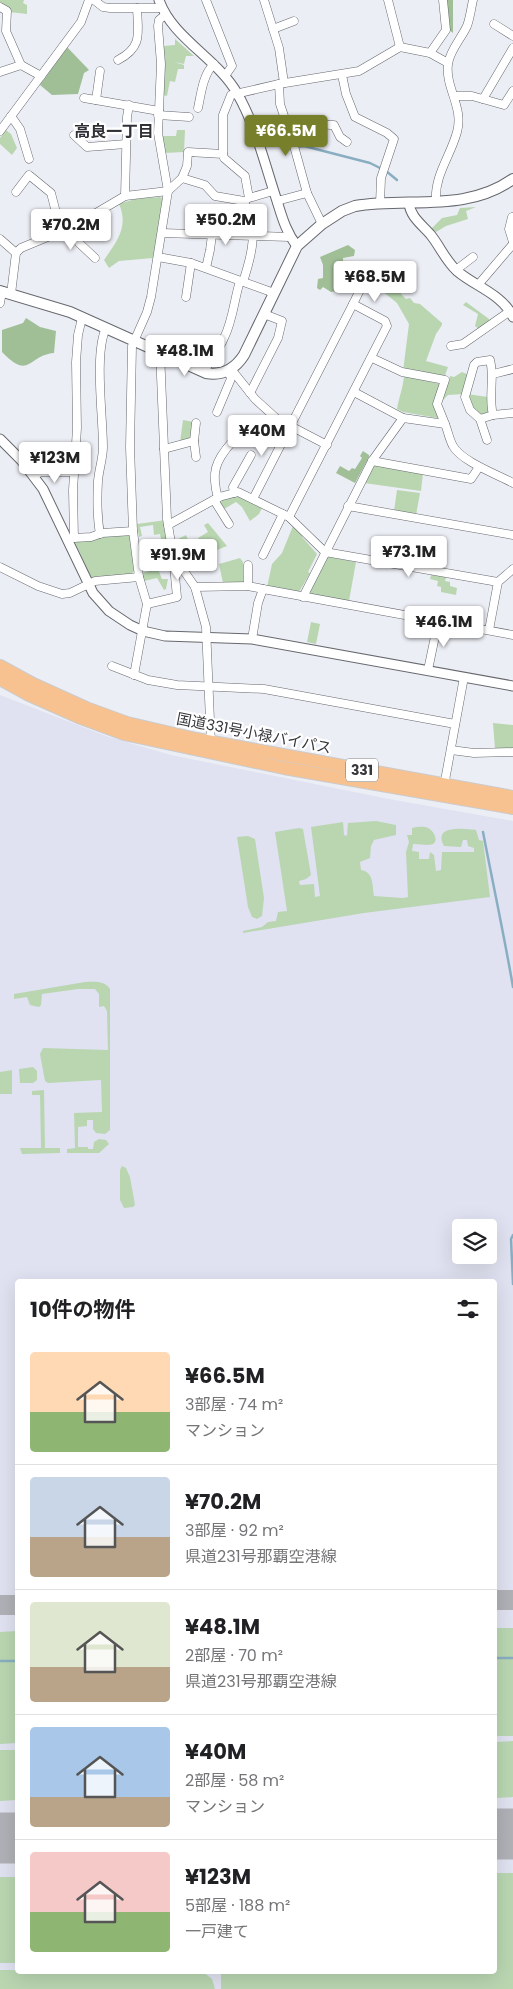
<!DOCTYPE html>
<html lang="ja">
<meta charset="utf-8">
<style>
body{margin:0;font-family:Poppins,"Noto Sans JP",sans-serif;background:#f6f6f6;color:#202124;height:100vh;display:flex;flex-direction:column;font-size:19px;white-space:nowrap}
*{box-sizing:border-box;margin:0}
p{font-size:16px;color:#757577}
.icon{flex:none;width:28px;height:28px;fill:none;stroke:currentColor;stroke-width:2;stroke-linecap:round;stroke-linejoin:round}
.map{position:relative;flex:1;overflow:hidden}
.details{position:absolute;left:15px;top:1279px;width:482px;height:695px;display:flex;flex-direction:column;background:#fff;border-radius:5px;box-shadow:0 5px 20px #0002}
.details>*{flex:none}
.tools{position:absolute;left:452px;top:1219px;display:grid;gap:10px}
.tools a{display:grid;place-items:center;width:45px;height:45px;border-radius:5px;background:#fff;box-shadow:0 5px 20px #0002;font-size:25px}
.price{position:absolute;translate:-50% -42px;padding:0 11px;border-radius:5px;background:#fff;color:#222;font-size:16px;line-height:32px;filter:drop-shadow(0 1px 2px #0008)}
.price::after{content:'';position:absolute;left:50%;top:30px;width:15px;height:11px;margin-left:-8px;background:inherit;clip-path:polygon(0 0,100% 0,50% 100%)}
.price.on{background:#777f2b;color:#fff}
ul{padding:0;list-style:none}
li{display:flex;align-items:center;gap:15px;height:125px;padding:0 15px}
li+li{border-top:1px solid #e0e0e0}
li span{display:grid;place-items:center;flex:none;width:140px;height:100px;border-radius:5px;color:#555}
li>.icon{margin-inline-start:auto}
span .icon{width:60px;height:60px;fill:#fffc;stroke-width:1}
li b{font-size:21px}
h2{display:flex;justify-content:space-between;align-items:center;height:60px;padding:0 15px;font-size:21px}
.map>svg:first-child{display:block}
.built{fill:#e0e2f1;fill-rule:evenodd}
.green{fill:#b9d6b1}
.forest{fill:#a0bf97}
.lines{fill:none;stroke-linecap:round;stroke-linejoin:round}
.stream{stroke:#89aec1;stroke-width:2.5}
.taxiway{stroke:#b0b1b6;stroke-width:20}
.runway{stroke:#b0b1b6;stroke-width:51}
.minor-casing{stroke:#66686e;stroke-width:9}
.tertiary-casing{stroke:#66686e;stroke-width:11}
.secondary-casing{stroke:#66686e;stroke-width:12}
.trunk-casing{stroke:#cbcbcc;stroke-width:14}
.minor{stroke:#fff;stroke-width:8}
.tertiary{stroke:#fff;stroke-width:9}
.secondary{stroke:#fff;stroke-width:10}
.trunk{stroke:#f8c290;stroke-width:12}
.labels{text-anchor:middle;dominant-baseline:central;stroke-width:4.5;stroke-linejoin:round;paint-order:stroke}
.shield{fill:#fff;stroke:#737476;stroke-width:1}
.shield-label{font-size:14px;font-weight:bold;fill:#37383b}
.street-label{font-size:15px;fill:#37383b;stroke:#fff}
.neighbourhood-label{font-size:16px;font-weight:bold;fill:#303137;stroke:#fff}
</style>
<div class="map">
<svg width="513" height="1989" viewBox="0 0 513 1989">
<rect width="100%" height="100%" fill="#eceef5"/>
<path class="built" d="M0 695 106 736 171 755 389 799 513 821V1989H0ZM461 1228H489V1255H461ZM18 1281H495V1971H18Z"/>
<g class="green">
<polygon points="0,0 24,0 23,3 27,5 27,14 9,12 0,4"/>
<polygon points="175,39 194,56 186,56 184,64 174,62 184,65 184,69 178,69 175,82 170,81 167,96 163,95 163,46 175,45"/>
<polygon points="6,130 11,134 17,148 12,155 0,144 0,138"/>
<polygon points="177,130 185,130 184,152 164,153 162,136 176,136"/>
<path d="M160 197 162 198 163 202 153 258 119 261 109 268 104 260C117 241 129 227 119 204L135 199Z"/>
<polygon points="476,207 466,211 468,219 446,226 436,232 431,229 442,218 457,215 460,208"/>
<polygon points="398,274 401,282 398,288 402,295 406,299 410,298 414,303 420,304 442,323 442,325 436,334 426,361 448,367 444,378 403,371 409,324 397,303 381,290 384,286 384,277 394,277"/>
<polygon points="466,302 489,319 490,321 479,329 475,326 478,314 463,305"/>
<polygon points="462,372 469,375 464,394 448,395 443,400 450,376 454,377"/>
<path d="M404 376 440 384V416L437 418 403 412 397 409C399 397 403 388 404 376Z"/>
<polygon points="467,394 488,397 490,413 480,416 470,406"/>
<polygon points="265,415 274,422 264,444 252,436"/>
<polygon points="183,420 194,422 192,438 180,442"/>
<polygon points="375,464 423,473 421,491 364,483 373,466"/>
<polygon points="397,490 420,493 416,515 394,511"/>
<polygon points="238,495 262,508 259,514 250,521 242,507 236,502 224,509 218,500"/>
<polygon points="166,520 169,543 162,544 160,534 154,535 153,525 140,527 142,536 139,537 137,524"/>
<polygon points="208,523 227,546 207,554 198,538 208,532 204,525"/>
<polygon points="293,526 303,535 302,537 317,554 308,572 310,573 299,592 267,587 272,564 282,553"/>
<polygon points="128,534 130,535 135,569 131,575 93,578 91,577 74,540 100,536"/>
<polygon points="186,535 192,549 186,552 190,561 187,562 182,553 178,539"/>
<polygon points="329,557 356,562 349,601 311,594 310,592 326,558"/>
<polygon points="240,558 243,562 243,582 223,583 219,564"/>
<polygon points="158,569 162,579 168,579 166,589 164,590 157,578 144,581 142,573"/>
<polygon points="431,575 446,577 445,581 450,582 450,586 457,588 456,595 441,592 441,587 437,586 438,581 430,579"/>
<polygon points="311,622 320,624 316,644 307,642"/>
<polygon points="493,723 513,725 513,748 495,749"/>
<path d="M376 821 396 825V835L374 840 371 846 370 858 360 862 361 870C374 872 372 885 374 896L403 898 408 897 406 852 409 842 407 835H412V828C417 827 423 826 428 828 433 830 439 840 433 844 428 846 417 844 413 844L412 851 419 852V859H429L430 852 434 855 436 871 441 870 442 852H474V848L468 846 467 840H463L461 847 444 846C432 824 466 829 476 830L479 840 483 841 490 897 364 913 243 933V931L262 927 268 922 276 921 278 912 287 911 275 832 299 828 303 829 311 875 306 879 299 881 300 885 314 884 315 897 320 896 311 827 343 822 344 835 347 836 348 823Z"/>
<polygon points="248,836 255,839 264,898 262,916 257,919 252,917 248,907 237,837"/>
<path d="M85 982C94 982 104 980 110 989V1130L105 1134 96 1133 93 1129V1120H87V1126L78 1127V1147H88V1149H93L94 1142 99 1139 106 1140 109 1144 99 1153H67V1149L75 1148 74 1113 102 1112 101 1080 48 1083 45 1081 40 1054 43 1048 108 1050 107 1011 104 1006 99 1007V994L95 989H78L42 994 41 1005 39 1007 30 1005 27 997 14 999V994Z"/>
<polygon points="33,1067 37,1071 37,1080 33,1083 20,1083 19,1069"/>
<polygon points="12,1070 12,1094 0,1094 0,1072"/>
<polygon points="44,1090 45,1148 60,1148 60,1153 22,1154 20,1148 41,1148 40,1095 32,1095 32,1091"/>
<polygon points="122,1166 126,1168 130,1177 135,1205 133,1207 124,1208 120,1200 120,1170"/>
<rect x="495" y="1628" width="18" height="108"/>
<polygon points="17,1631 17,1743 0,1744 0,1632"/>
<polygon points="513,1741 513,1797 495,1798 495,1742"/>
<polygon points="0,1750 17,1750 17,1800 0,1801"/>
<polygon points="495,1873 513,1873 513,1989 221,1989 221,1971 495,1971"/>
<rect x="0" y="1877" width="17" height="86"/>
<polygon points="0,1970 202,1971 212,1979 215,1989 0,1989"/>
</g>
<g class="forest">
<polygon points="445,0 453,0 453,33 449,30"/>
<polygon points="67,47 89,70 84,73 78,94 52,95 40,85"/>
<polygon points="348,245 355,250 354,256 343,258 344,278 337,291 331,292 323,287 320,290 317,288 318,279 323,278 323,265 320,257"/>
<path d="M26 318 40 327 56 331 54 353C28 355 30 381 2 352V330L23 323Z"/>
<polygon points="363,451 369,455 369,457 355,483 336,473 340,466 349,471 352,468 355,469 362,458 360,456"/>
</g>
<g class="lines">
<g class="stream">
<polyline points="297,147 304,146 370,163 382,169"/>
<polyline points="386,171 397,180"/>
<path d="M483 832C493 884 504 935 513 987"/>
<polyline points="513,1235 511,1239 513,1284"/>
<polyline points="495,1658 513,1658"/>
<polyline points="0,1661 18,1661"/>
</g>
<g class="taxiway">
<polyline points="495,1600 513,1600"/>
<polyline points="0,1605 18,1605"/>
</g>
<g class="runway">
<polyline points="495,1834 513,1834"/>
<polyline points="0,1838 18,1838"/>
</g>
<defs>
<g id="minor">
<polyline points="94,0 103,7 110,8 162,8"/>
<polyline points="206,0 232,66 225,76"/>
<polyline points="264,0 279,48 284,83"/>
<polyline points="388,0 400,47"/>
<polyline points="0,7 7,11 6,31 21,65"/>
<polyline points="494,24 513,36"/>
<polyline points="273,29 294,21"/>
<polyline points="430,53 446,30 443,0"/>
<path d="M118 60C143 47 138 33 137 8"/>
<polyline points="0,72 21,65 41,76"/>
<polyline points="342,75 346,94 355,117 387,133 394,139 381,178 380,204"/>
<polyline points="279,84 280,104 294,146 307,193 322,224"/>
<polyline points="454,96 472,96 504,105 513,91"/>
<polyline points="84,98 159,111"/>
<polyline points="483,99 513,48"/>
<polyline points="96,100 100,71"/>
<path d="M198 108C201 94 203 74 214 64"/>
<polyline points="158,115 189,117"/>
<polyline points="11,116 20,129 29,159"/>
<path d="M287 125C307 116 314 125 334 125L340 137 347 142"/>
<polyline points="0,131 81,22 89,0"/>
<polyline points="74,135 87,147 126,144"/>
<polyline points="223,154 223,115 231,95 279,84 359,71 400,47 430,53 448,63"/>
<path d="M182 178 205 185 215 196 244 201C258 232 253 251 243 282"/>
<polyline points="16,192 29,175 51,193 61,232"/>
<polyline points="125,196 127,117 129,105"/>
<polyline points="277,201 307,193"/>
<path d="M436 201C434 176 451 155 457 132 464 107 445 88 448 64 450 50 461 39 467 26 470 18 471 9 473 0"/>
<polyline points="512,217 509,229 513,242"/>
<polyline points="74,226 79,243 95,258"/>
<polyline points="162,233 290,237"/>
<polyline points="0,239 16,253"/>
<polyline points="158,257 191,263 274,293"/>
<polyline points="206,268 210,250 212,235"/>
<polyline points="456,270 473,257"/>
<polyline points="478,285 513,244"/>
<polyline points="11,294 16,253 21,248 74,226 125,196 168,191 182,178 187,166 188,152 223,154 224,158 245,176 249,198 273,191"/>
<polyline points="186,297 191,263"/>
<polyline points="0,303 2,291"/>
<polyline points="353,304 365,280"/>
<polyline points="82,318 78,335 76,362 77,428 73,490 74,538 91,537 102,533 133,531"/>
<polyline points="451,346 463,344 510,311"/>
<polyline points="160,352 167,519 173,555 195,587 206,627 211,744"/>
<polyline points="372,358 402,372 445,380 437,404 445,424"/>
<polyline points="231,369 255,399 277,419 327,445"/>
<path d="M204 372C210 360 219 350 224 338 233 320 234 300 240 281"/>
<polyline points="493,374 513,369"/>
<polyline points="354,392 403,418"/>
<polyline points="250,393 278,338 282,321 264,314"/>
<polyline points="217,412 230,381 231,378 228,371"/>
<polyline points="493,415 513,413"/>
<path d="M480 419 493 415C488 396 495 378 490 360L477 362 474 365 465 397 470 410 480 419 487 440"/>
<polyline points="196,423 194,441 196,457"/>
<polyline points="164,449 194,441"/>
<polyline points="372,461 471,479 479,467"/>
<polyline points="33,475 42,472 74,472"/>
<polyline points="234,493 233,487 251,455"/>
<path d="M218 498C211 473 215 461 232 442"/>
<polyline points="253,499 353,304 385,321 387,326 289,517"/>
<polyline points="214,500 229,524"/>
<polyline points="348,506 513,535"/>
<polyline points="168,525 219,497 238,492 289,517 325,552 498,582"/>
<path d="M100 534C97 517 97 499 98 481 99 469 103 458 103 447 103 417 94 353 106 328"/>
<polyline points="263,555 283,514"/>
<polyline points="0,567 38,586 62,594 70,593 95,581 139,577"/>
<polyline points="248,586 248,565"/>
<polyline points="195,587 248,586 263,589"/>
<path d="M303 597 372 461 403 418 445 424C448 431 449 439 453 446 461 461 498 475 513 483"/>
<polyline points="147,604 177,597 173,555"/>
<polyline points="489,630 498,582 513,569"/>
<polyline points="252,639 258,603 263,589 513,635"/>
<polyline points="112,666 148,680 177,685 264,689 455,724"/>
<polyline points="428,670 438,622"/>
<polyline points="134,675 147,604 139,577 133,531 130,447 132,346 147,312 151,297 168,191 158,133 161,64 158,26 159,20 165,15"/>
<polyline points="451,750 474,753 513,752"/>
<polyline points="444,786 464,677"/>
</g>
<g id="tertiary">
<path d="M159 0C172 38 217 58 237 93 256 126 265 165 277 201 282 217 286 232 297 246"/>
<path d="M409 203C410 216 421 224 430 234 440 246 445 260 457 271 476 287 502 294 513 317"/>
<polyline points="0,439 21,460 43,489 93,593 109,611 130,625 143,631 165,636 252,639 513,686"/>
</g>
<path id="secondary" d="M0 291 70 312 206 373C223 376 235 369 244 355L297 246 322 224 342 211 355 206C409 197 465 213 513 179"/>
<g id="trunk">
<polyline points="0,666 33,684 86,708 127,723 196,739 513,797"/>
<polyline points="0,679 27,694 81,718 124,734 284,768 513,808"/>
</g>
</defs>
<use href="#minor" class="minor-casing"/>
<use href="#tertiary" class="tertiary-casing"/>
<use href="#secondary" class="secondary-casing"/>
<use href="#trunk" class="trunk-casing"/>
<use href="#minor" class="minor"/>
<use href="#tertiary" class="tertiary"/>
<use href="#secondary" class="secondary"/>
<use href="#trunk" class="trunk"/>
</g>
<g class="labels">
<rect class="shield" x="346" y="758.5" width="32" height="23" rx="4"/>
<g class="shield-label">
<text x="362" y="770">331</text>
</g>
<g class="street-label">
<text transform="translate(254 733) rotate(11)">国道331号小禄バイパス</text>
</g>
<g class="neighbourhood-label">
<text x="114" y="131">高良一丁目</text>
</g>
</g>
</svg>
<div class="tools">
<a><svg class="icon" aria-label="layers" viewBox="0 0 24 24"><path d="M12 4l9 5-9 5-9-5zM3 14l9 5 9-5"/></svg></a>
</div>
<b class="price on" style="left:286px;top:157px">¥66.5M</b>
<b class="price" style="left:226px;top:246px">¥50.2M</b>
<b class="price" style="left:71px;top:251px">¥70.2M</b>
<b class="price" style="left:375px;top:303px">¥68.5M</b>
<b class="price" style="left:185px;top:377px">¥48.1M</b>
<b class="price" style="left:262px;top:457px">¥40M</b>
<b class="price" style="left:55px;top:484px">¥123M</b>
<b class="price" style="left:409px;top:578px">¥73.1M</b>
<b class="price" style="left:178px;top:581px">¥91.9M</b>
<b class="price" style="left:444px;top:648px">¥46.1M</b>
<section class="details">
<h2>10件の物件<svg class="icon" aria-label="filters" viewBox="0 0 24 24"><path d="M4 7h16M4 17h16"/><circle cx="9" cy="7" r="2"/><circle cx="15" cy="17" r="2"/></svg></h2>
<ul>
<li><span style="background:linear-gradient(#ffd9b3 60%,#8fb573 0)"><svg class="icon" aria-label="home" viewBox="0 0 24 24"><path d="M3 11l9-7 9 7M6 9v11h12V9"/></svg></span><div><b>¥66.5M</b><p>3部屋 · 74 m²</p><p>マンション</p></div></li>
<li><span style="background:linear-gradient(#c9d6e8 60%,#b9a48a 0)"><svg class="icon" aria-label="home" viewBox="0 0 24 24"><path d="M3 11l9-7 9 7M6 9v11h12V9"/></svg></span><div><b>¥70.2M</b><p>3部屋 · 92 m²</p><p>県道231号那覇空港線</p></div></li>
<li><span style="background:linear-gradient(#dfe7d0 65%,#b9a48a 0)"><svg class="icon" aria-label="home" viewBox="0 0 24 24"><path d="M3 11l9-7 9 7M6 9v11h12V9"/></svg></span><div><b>¥48.1M</b><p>2部屋 · 70 m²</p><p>県道231号那覇空港線</p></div></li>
<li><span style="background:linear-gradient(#a9c7e8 70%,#b9a48a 0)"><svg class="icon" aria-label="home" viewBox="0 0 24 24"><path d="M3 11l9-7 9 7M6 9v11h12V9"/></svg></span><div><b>¥40M</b><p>2部屋 · 58 m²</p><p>マンション</p></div></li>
<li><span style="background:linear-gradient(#f6c9c9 60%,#8fb573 0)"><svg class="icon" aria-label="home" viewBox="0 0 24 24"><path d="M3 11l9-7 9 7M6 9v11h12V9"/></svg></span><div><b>¥123M</b><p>5部屋 · 188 m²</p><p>一戸建て</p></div></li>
</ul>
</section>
</div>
